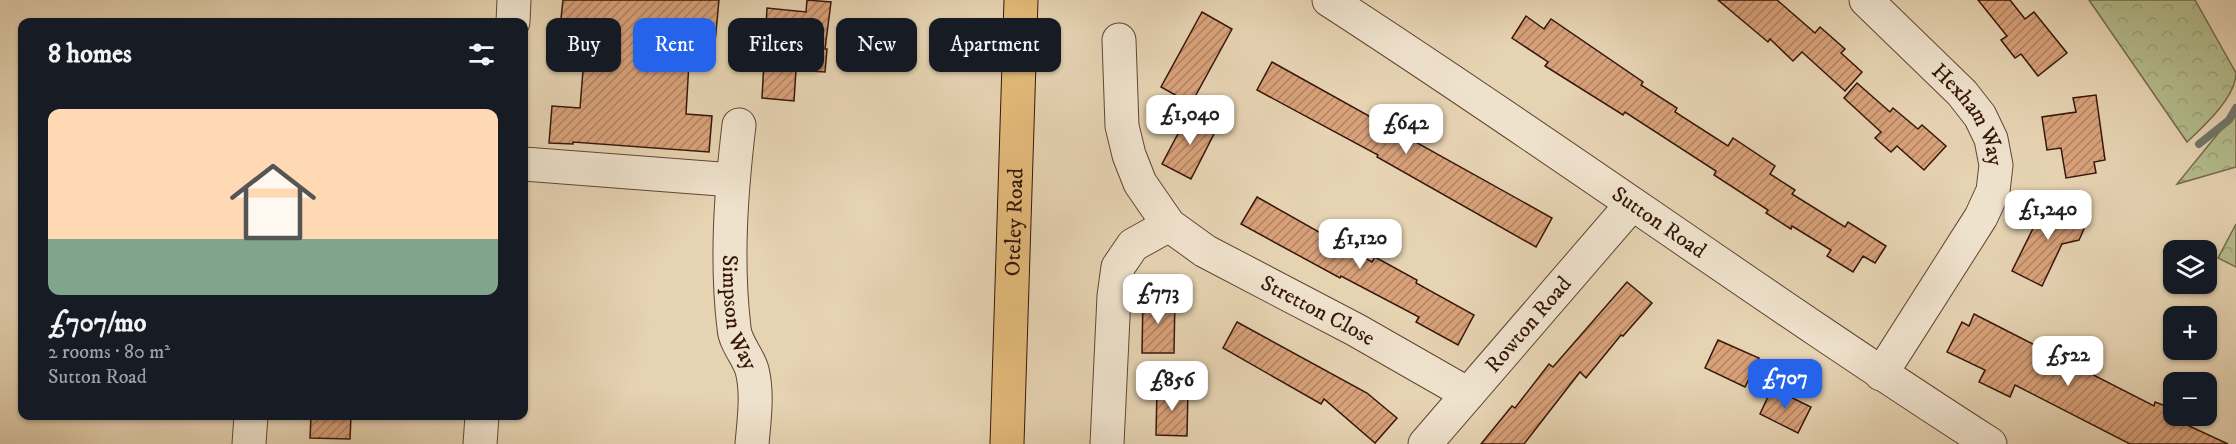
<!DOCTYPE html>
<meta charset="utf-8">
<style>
body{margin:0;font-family:"IM FELL DW Pica",serif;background:#242831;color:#f1f3f6;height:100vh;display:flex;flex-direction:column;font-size:22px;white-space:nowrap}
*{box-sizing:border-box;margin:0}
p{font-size:20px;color:#9ea1a6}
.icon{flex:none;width:33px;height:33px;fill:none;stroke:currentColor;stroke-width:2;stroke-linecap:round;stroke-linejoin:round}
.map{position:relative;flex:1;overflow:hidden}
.sheet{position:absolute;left:18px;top:18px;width:510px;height:402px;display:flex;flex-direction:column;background:#171b24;border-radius:12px;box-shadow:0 2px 4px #0004}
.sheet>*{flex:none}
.top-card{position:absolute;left:546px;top:18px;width:570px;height:54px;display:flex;gap:12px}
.tools{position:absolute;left:2163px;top:240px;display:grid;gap:12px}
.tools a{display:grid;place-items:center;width:54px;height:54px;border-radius:12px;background:#171b24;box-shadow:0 2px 4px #0004;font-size:30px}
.price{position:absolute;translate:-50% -51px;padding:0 14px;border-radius:12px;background:#fff;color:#222;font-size:20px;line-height:39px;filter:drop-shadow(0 2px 3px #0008)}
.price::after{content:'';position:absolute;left:50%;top:36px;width:18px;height:14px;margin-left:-9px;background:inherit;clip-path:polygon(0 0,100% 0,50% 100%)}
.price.active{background:#2563eb;color:#fff}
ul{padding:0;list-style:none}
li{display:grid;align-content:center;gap:12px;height:318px;padding:0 30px}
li+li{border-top:2px solid #363941}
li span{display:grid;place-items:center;height:186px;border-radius:12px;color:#555}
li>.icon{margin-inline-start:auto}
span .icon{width:108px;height:108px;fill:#fffc;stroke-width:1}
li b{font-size:26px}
h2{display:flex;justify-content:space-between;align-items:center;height:72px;padding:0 30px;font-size:26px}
.pill{padding:0 21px;border-radius:12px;background:#171b24;box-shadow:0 2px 4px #0004;font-size:21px;line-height:54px}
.pill.active{background:#2563eb;color:#fff}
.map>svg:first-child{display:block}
.forest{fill:url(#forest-crowns);stroke:#75694b;stroke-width:1.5}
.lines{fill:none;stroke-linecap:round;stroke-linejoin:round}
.stream{stroke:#70776a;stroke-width:8}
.building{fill:url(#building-hatch);stroke:#361609;stroke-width:1.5}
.minor-casing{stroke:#624533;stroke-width:35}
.major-casing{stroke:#361609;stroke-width:35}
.minor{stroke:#efe2cd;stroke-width:33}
.major{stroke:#e3ba79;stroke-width:33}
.labels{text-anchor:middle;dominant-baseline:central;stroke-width:4.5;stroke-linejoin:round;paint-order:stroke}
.street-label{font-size:22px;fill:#361609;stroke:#efe2cd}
</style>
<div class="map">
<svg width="2236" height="444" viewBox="0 0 2236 444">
<defs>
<pattern id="forest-crowns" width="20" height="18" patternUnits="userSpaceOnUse" patternTransform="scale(1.5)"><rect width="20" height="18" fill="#b4bc8d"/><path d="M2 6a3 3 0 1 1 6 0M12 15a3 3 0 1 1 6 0" fill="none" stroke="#9ba178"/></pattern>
<pattern id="building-hatch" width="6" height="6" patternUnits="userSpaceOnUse" patternTransform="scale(1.5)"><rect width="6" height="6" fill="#d8a17a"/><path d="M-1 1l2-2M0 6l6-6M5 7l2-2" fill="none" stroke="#b08262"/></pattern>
</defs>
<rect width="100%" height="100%" fill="#e6d3b2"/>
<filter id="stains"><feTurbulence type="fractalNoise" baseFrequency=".00333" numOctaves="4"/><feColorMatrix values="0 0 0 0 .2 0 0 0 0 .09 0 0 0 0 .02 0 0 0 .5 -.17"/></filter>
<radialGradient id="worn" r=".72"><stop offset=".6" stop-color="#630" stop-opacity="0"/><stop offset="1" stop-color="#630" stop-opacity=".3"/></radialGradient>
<g class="forest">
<path d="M2089 0H2195L2236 73C2236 97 2204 126 2187 142Z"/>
<polygon points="2236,108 2236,167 2177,184 2229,120"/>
<polygon points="2236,224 2236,267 2218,258"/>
</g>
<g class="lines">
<polyline class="stream" points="2199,144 2229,120 2236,108"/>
</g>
<g class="building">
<polygon points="563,0 719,0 713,64 689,62 686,114 712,116 709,152 573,142 573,144 549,143 552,106 580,108 584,58 557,55"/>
<polygon points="807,0 831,2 825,49 827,49 825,72 796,70 794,101 762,98 767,8 806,12"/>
<polygon points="1718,0 1777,0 1815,33 1820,27 1845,49 1841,53 1862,72 1845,91 1802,52 1793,61 1770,39 1768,42"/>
<polygon points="1978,0 2010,0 2025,19 2034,12 2067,53 2038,76 2021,54 2015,58 2001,40 2007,36"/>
<polygon points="1202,12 1232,29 1191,104 1161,87"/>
<polygon points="1526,16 1544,29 1551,19 1643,82 1641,85 1677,108 1675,112 1728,146 1733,138 1775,166 1770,174 1795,190 1792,194 1845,227 1848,222 1886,246 1875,263 1863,256 1853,272 1827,256 1831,250 1792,226 1791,229 1766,213 1768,210 1714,175 1716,171 1625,112 1623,115 1545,66 1548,62 1512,38"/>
<polygon points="1272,62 1552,218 1536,247 1377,157 1378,155 1257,90"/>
<polygon points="1857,83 1890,112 1893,108 1918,129 1922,125 1946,146 1924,170 1897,146 1891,152 1875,138 1881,132 1844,98"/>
<polygon points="2096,95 2105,160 2094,162 2096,173 2066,178 2061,148 2047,150 2042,117 2076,112 2073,98"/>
<polygon points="1189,113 1217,128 1191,179 1162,164"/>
<polygon points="1257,197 1372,262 1375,257 1417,280 1416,283 1474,315 1458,345 1416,322 1419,317 1341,276 1340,278 1241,224"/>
<polygon points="2048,198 2079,213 2084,229 2079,240 2062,244 2042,286 2012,271"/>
<polygon points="1627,282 1652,303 1623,336 1621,335 1586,378 1580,372 1524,444 1481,444 1512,406 1515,408 1549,364 1553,367"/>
<polygon points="1143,296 1175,297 1174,353 1142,353"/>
<polygon points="1974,314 2154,406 2155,402 2174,409 2174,419 2228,444 2130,444 2015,385 2010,397 1979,382 1985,370 1947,352 1962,322 1969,326"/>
<polygon points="1237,322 1367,393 1397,418 1375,443 1324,399 1321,404 1223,348"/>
<polygon points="1718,340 1759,358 1745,387 1705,368"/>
<polygon points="1157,388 1188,389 1187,436 1156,435"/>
<polygon points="1772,388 1811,407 1798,433 1760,414"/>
<polygon points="311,416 351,416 350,439 310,438"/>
</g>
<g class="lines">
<defs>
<g id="minor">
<path id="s1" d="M1329 0C1552 144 1767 301 1990 444"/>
<path id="s2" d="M1866 0 1962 93 1980 116 1991 139 1996 165 1993 191 1981 217 1881 374"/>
<polyline points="513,22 514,0"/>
<path id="s3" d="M1119 40 1122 126 1129 155 1140 183 1169 225 1205 251 1356 330 1468 394"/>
<path id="s4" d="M739 125C731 192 726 261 734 328 735 343 748 356 752 370 758 393 754 421 752 444"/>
<polyline points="524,164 733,180"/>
<polyline points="249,444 251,416"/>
<polyline points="480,444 482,416"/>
<polyline points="1107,444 1114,296 1118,267 1133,245 1169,225"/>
<path id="s5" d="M1425 444 1632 204"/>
</g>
<g id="major">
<path id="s6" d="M1007 444 1021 0"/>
</g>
</defs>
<use href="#minor" class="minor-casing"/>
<use href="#major" class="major-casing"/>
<use href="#minor" class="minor"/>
<use href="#major" class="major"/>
</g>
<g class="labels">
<g class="street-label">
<text stroke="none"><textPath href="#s2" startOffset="156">Hexham Way</textPath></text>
<text stroke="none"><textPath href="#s6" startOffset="222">Oteley Road</textPath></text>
<text stroke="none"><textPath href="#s1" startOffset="398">Sutton Road</textPath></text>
<text stroke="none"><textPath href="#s3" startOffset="369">Stretton Close</textPath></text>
<text stroke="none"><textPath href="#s4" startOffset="189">Simpson Way</textPath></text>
<text stroke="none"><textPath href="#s5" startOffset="158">Rowton Road</textPath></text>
</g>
</g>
<rect width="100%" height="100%" filter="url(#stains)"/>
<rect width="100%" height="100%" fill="url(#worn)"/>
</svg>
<div class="tools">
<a><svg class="icon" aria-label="layers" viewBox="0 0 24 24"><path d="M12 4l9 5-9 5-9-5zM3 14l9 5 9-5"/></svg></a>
<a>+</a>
<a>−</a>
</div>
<b class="price" style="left:1190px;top:146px">£1,040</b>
<b class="price" style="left:1406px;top:155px">£642</b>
<b class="price" style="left:2048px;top:241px">£1,240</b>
<b class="price" style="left:1360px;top:270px">£1,120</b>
<b class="price" style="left:1158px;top:325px">£773</b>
<b class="price" style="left:2068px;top:387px">£522</b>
<b class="price active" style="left:1785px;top:410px">£707</b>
<b class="price" style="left:1172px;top:412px">£856</b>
<div class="top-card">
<a class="pill">Buy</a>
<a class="pill active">Rent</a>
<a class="pill">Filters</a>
<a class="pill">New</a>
<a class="pill">Apartment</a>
</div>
<section class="sheet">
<h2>8 homes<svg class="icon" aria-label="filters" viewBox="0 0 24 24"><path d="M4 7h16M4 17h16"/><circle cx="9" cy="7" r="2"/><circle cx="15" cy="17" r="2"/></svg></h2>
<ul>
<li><span style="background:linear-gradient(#ffd9b3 70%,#7fa58c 0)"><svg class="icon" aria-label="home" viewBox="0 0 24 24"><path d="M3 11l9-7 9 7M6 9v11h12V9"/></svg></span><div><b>£707/mo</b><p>2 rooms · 80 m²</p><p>Sutton Road</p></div></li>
</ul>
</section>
</div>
